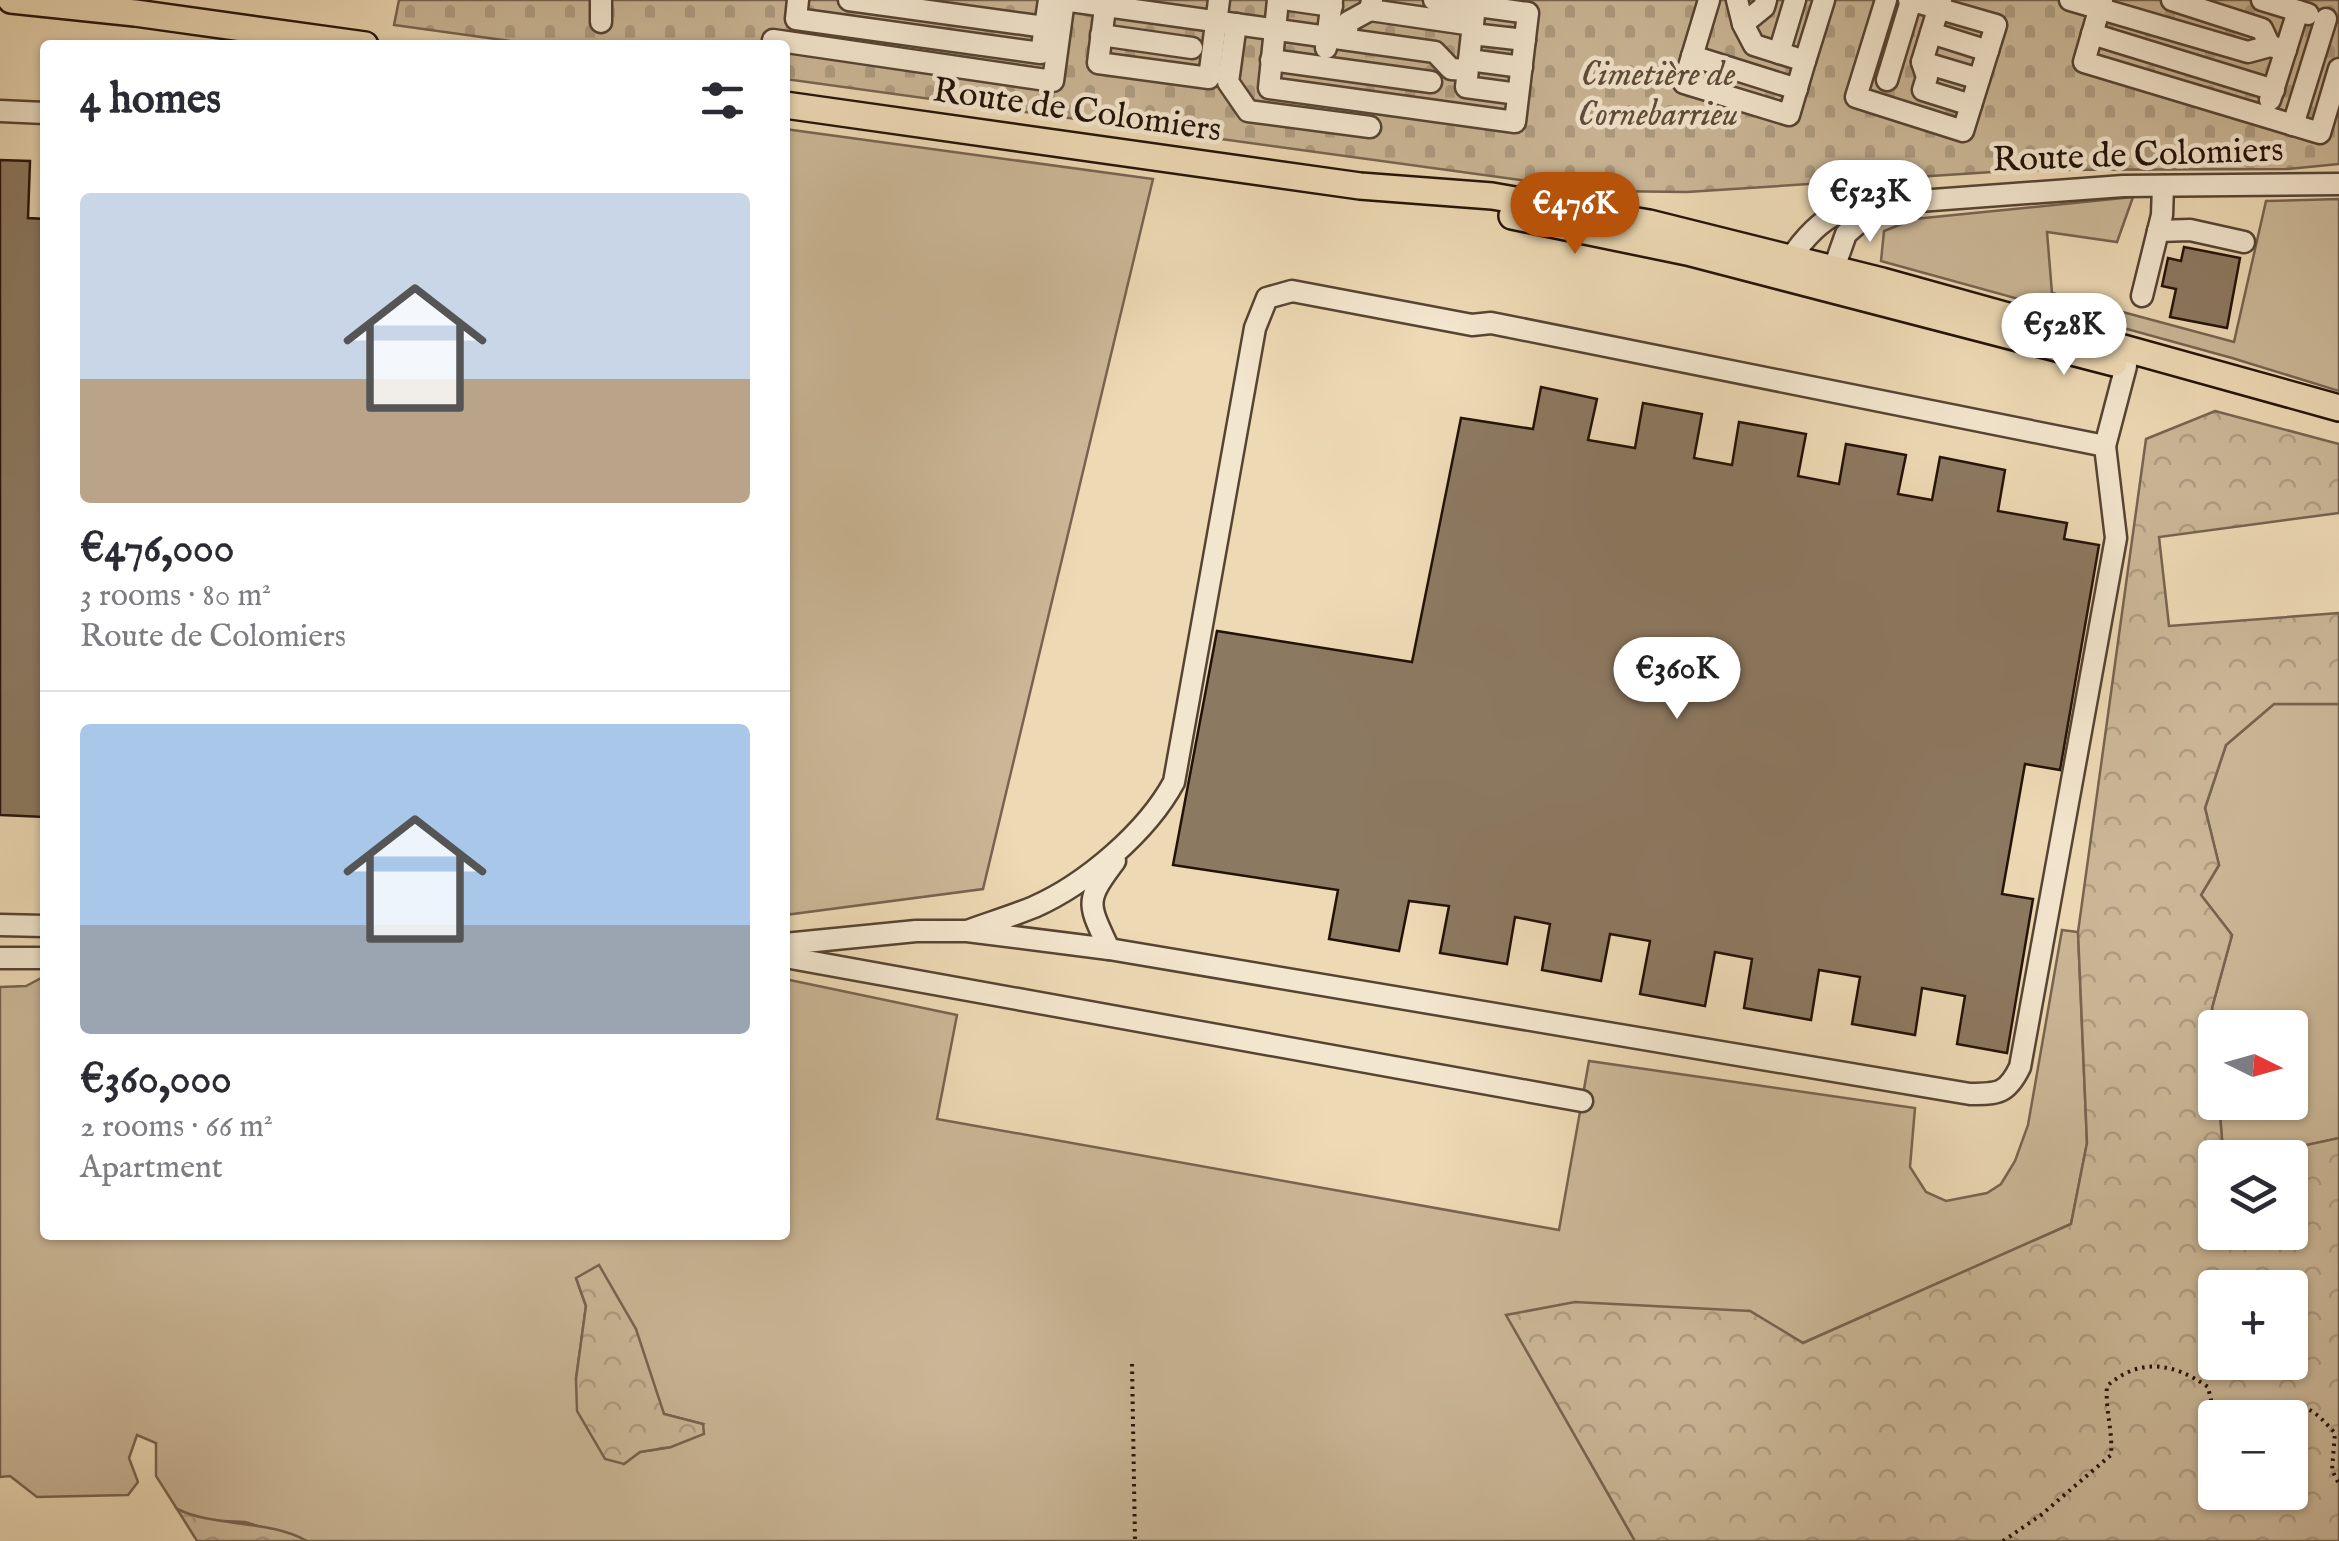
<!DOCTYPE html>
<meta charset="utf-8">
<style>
body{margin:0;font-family:"IM FELL English",serif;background:#f2f2f3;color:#2b2b33;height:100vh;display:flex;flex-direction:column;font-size:38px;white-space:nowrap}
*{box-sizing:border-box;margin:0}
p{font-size:32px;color:#7c7c81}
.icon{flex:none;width:55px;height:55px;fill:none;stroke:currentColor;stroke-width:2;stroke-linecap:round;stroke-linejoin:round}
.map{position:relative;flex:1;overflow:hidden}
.panel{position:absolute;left:40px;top:40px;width:750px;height:1200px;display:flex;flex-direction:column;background:#fff;border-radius:10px;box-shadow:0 2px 8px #0004}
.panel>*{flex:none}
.needle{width:65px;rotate:95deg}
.controls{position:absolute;left:2198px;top:1010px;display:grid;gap:20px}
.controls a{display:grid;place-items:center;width:110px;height:110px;border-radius:10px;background:#fff;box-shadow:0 2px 8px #0004;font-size:50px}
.price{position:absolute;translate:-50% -85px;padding:0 22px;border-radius:35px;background:#fff;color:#222;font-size:32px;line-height:65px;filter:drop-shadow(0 2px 5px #0008)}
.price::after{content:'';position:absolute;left:50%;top:60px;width:30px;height:22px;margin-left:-15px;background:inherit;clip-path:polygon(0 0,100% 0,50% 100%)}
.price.selected{background:#b45309;color:#fff}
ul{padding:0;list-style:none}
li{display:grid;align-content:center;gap:20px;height:530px;padding:0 40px}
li+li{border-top:2px solid #e1e1e2}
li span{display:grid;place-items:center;height:310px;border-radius:10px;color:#555}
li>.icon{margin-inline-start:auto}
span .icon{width:180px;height:180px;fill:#fffc;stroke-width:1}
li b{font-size:42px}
h2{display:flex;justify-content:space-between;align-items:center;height:120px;padding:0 40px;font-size:42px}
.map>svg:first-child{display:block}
.green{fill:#cbb797;stroke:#776450;stroke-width:2.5;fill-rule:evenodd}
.forest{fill:url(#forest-crowns);stroke:#776450;stroke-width:2.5;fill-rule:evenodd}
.cemetery{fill:url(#cemetery-stones);stroke:#776450;stroke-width:2.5}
.building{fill:#8c7961;stroke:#231208;stroke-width:2.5}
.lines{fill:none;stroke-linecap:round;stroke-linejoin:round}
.minor-casing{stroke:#564433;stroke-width:25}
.major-casing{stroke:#231208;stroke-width:30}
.path{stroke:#231208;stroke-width:4;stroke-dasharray:2.5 5;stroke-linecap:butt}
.minor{stroke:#f3e6ce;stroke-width:20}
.major{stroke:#edd9b4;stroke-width:25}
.labels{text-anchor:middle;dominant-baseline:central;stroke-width:9;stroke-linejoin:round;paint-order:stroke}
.park-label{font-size:35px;font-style:italic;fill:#5e4c3a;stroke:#f3e6ce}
.street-label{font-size:35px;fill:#231208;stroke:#f3e6ce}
</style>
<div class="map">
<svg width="2339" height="1541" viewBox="0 0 2339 1541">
<defs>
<pattern id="forest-crowns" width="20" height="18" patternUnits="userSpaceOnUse" patternTransform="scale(2.5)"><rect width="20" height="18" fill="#cbb797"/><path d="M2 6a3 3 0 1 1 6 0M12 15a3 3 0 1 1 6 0" fill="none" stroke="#ae9c81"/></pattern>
<pattern id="cemetery-stones" width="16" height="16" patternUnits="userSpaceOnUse" patternTransform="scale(2.5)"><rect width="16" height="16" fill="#cbb797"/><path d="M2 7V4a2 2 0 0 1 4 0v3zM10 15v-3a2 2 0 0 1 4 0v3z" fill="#ae9c81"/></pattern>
</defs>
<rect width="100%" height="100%" fill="#edd9b4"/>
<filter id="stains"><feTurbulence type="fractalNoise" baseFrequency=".002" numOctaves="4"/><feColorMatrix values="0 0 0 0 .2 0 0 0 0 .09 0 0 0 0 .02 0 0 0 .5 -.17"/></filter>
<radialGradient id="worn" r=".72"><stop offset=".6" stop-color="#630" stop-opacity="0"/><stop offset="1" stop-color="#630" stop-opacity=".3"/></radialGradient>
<g class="green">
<polygon points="785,129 1153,179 983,889 785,915"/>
<polygon points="2133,197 2117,242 2047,232 2052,293 2234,342 2266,201 2339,199 2339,391 2232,358 1881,261 1884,231 1914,219"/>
<polygon points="2274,704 2339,704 2339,1138 2251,1157 2223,1151 2219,1103 2290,1102 2290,1028 2215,1028 2215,1047 2212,1008 2232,935 2201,895 2219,865 2205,808 2226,745"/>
<path d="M2062 930 2078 932 2087 1143 2071 1224 1803 1343 1750 1311 1507 1316 1635 1541H307L245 1522 200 1520 177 1509 156 1476V1443L137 1435 129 1458 138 1482 128 1495 37 1497 10 1476 0 1477V987L26 986 45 976V1235H785V979L957 1015 937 1119 1559 1230 1589 1061 1915 1108 1910 1167 1926 1192 1946 1201 1987 1193 2001 1184 2015 1161 2028 1125ZM576 1278 655 1393 664 1414 703 1424 671 1447 640 1452 624 1464 576 1379 586 1306Z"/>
</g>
<g class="forest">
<path d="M2215 411 2339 444V513L2159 537 2169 626 2339 613V704H2274L2226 745 2205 808 2219 865 2201 895 2232 935 2212 1008 2215 1102 2219 1103 2223 1151 2250 1157 2215 1158V1232H2290V1158L2251 1157 2339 1138V1541H1635L1506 1315 1575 1302 1750 1311 1803 1343 2071 1224 2087 1143 2078 932 2146 439ZM2215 1288H2290V1362H2215ZM2215 1418H2290V1492H2215Z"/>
<polygon points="599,1265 636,1329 664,1414 703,1424 704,1434 671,1447 640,1452 624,1464 605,1459 577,1411 576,1379 586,1306 576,1278"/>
<path d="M177 1509C217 1528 268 1519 307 1541H197Z"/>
</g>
<polygon class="cemetery" points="399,0 2339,0 2339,164 2288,169 2023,170 1687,192 1600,191 785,79 785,45 539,45 394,25"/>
<g class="building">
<polygon points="0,160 30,161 28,218 45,219 45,817 0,815"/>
<polygon points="2184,247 2240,258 2227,328 2170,317 2176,289 2162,286 2168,258 2181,261"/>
<polygon points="1541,387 1597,399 1588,440 1635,448 1643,403 1702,414 1694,458 1732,465 1739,422 1806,434 1798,476 1839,484 1846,444 1906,455 1898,494 1932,500 1940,457 2005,470 1998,511 2067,523 2064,539 2099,545 2060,770 2025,764 2002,894 2033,899 2007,1053 1957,1044 1965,996 1922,988 1915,1035 1852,1024 1860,977 1819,970 1811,1020 1744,1008 1752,959 1715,952 1705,1006 1640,994 1650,941 1610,934 1601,981 1542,970 1550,924 1515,917 1507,964 1440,953 1449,906 1409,901 1399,951 1329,939 1338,890 1173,865 1217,631 1412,662 1461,418 1533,429"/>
</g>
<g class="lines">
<defs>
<g id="minor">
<polyline points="601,0 601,22"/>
<polyline points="798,0 796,19 1041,53 1049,0"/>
<polyline points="849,0 1045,27"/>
<polyline points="1063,0 1435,52 1451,69 1467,70"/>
<polyline points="1106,0 1098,63 1209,78 1219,0"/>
<polyline points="1278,0 1269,88 1515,122 1528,13 1434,0"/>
<polyline points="1290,0 1332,6"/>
<polyline points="1372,0 1370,10 1473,25"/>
<polyline points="1709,0 1684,83 1789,115 1805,61"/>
<polyline points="1737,0 1743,24 1754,45 1805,61 1824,0"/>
<polyline points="1886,0 1856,97 1963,131 1996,25 1909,0"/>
<polyline points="1941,0 1922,62 1927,77 1923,90 1971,105"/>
<polyline points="2070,0 2248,52 2270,46 2286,50"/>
<polyline points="2102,0 2084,62 2320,133 2339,69"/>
<polyline points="2172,0 2262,29 2270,46"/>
<polyline points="2262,0 2308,14"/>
<polyline points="1475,6 1466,87 1518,94"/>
<polyline points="1236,24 1228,82 1248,111 1370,127"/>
<polyline points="1743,24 1764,7 1766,0"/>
<polyline points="1931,33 1988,51"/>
<polyline points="1472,34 1525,40"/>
<polyline points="2092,34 2274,90"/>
<polyline points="1101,35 1192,48"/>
<polyline points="1346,39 1348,22 1370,10"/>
<polyline points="773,40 1053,81 1064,0"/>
<polyline points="1326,48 1332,0"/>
<polyline points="1779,53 1795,0"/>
<polyline points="1692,56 1797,89"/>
<polyline points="1271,60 1431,82"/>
<polyline points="1469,60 1522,67"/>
<polyline points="1922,62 1979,79"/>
<polyline points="1887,80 1911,1"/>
<polyline points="2270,100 2298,11"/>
<polyline points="0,111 45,113"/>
<polyline points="2293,125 2326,19"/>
<polyline points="2158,231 2190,230 2244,242"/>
<path d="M1798 271 1795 252C1811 230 1826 217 1851 206L2123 186 2339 184"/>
<polyline points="1822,273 1834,268 1846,234 1879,205"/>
<polyline points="2142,296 2162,215 2163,186"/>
<polyline points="2105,446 2126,366"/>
<polyline points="0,925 45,926"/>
<path d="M785 944 916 931H967L1109 949 1970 1094C1998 1094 2007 1094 2020 1067L2116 538 2105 446 1491 323 1472 325 1292 291 1267 298 1255 328 1174 782C1147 832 1086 884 1034 907 1012 916 989 923 967 931"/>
<path d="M1109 949C1088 903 1084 902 1115 861"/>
<polyline points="785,957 1582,1101"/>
<polyline points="0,958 45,958"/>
</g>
<g id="major">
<polyline points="11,0 135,13 365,45"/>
<polyline points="785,105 1360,186 1492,196 1649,223 1882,281 2339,408"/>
<polyline points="1512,216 1687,252 2114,363"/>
</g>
</defs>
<use href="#minor" class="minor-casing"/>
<use href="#major" class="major-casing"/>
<g class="path">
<polyline points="1132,1364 1135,1541"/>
<path d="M2259 1418C2303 1404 2304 1399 2335 1433L2332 1470 2339 1484"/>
<path d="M2003 1541 2041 1515 2111 1455C2113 1431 2105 1410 2107 1386 2140 1357 2174 1363 2208 1387L2214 1413 2223 1418"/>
</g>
<use href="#minor" class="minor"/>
<use href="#major" class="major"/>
</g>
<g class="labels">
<g class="park-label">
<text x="1658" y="75">Cimetière de<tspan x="1658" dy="40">Cornebarrieu</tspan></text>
</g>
<g class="street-label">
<text transform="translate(1077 111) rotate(8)">Route de Colomiers</text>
<text transform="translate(2138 156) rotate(-2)">Route de Colomiers</text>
</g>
</g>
<rect width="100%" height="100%" filter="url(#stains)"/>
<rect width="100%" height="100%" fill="url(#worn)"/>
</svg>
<div class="controls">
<a><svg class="needle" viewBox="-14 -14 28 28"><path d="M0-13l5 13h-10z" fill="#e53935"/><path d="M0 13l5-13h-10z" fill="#7c7c81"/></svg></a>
<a><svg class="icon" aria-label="layers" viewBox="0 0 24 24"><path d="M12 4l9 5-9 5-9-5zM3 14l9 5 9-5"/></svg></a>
<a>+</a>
<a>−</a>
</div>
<b class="price" style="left:1870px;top:245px">€523K</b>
<b class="price selected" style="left:1575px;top:257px">€476K</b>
<b class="price" style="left:2064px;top:378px">€528K</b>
<b class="price" style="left:1677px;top:722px">€360K</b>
<section class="panel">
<h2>4 homes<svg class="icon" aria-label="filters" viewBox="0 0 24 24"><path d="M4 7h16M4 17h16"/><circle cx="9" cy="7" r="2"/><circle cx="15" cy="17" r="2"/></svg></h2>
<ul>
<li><span style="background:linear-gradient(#c9d6e8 60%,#b9a48a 0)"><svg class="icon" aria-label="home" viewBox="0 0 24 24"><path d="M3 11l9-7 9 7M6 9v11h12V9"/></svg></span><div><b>€476,000</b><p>3 rooms · 80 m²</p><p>Route de Colomiers</p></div></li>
<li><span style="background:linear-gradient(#a9c7e8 65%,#9aa5b1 0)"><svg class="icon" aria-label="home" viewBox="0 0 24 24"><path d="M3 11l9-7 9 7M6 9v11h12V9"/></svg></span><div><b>€360,000</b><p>2 rooms · 66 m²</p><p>Apartment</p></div></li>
</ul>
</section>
</div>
